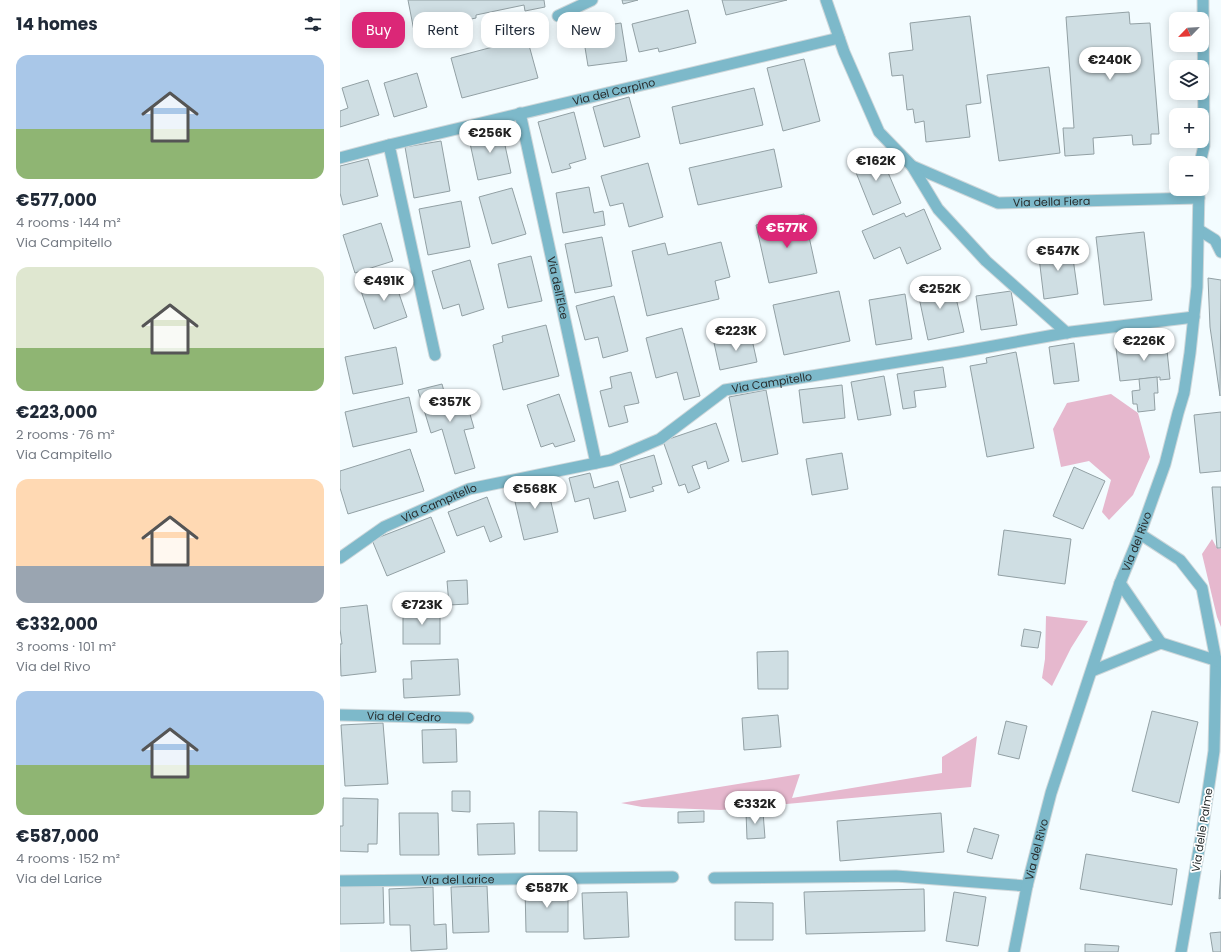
<!DOCTYPE html>
<meta charset="utf-8">
<style>
body{margin:0;font-family:Poppins,sans-serif;background:#f2f2f3;color:#1f2937;height:100vh;display:flex;flex-direction:column;font-size:15px;white-space:nowrap}
*{box-sizing:border-box;margin:0}
p{font-size:13px;color:#747a83}
.icon{flex:none;width:22px;height:22px;fill:none;stroke:currentColor;stroke-width:2;stroke-linecap:round;stroke-linejoin:round}
.map{position:relative;flex:1;overflow:hidden}
.sheet{display:flex;flex-direction:column;background:#fff;width:340px}
.sheet>*{flex:none}
.banner{position:absolute;left:12px;top:12px;width:380px;height:36px;display:flex;gap:8px}
.needle{width:26px;rotate:245deg}
.tools{position:absolute;left:829px;top:12px;display:grid;gap:8px}
.tools a{display:grid;place-items:center;width:40px;height:40px;border-radius:8px;background:#fff;box-shadow:0 2px 10px #0003;font-size:20px}
.price{position:absolute;translate:-50% -34px;padding:0 9px;border-radius:14px;background:#fff;color:#222;font-size:13px;line-height:26px;filter:drop-shadow(0 1px 2px #0008)}
.price::after{content:'';position:absolute;left:50%;top:24px;width:12px;height:9px;margin-left:-6px;background:inherit;clip-path:polygon(0 0,100% 0,50% 100%)}
.price.current{background:#db2777;color:#fff}
ul{padding:0;list-style:none}
li{display:grid;align-content:center;gap:8px;height:212px;padding:0 16px}
li span{display:grid;place-items:center;height:124px;border-radius:12px;color:#555}
li>.icon{margin-inline-start:auto}
span .icon{width:72px;height:72px;fill:#fffc;stroke-width:1}
li b{font-size:17px}
h2{display:flex;justify-content:space-between;align-items:center;height:48px;padding:0 16px;font-size:17px}
.pill{padding:0 14px;border-radius:12px;background:#fff;box-shadow:0 2px 10px #0003;font-size:14px;line-height:36px}
.pill.current{background:#db2777;color:#fff}
main{display:flex;flex:1;min-height:0}
.map>svg:first-child{display:block}
.green{fill:#e6b8ce}
.building{fill:#cfdee3;stroke:#92a0a4}
.lines{fill:none;stroke-linecap:round;stroke-linejoin:round}
.minor-casing{stroke:#ced7da;stroke-width:13}
.minor{stroke:#7db9ca;stroke-width:11}
.labels{text-anchor:middle;dominant-baseline:central;stroke-width:3.5;stroke-linejoin:round;paint-order:stroke}
.street-label{font-size:11px;fill:#282e2f;stroke:#fff}
</style>
<main>
<section class="sheet">
<h2>14 homes<svg class="icon" aria-label="filters" viewBox="0 0 24 24"><path d="M4 7h16M4 17h16"/><circle cx="9" cy="7" r="2"/><circle cx="15" cy="17" r="2"/></svg></h2>
<ul>
<li><span style="background:linear-gradient(#a9c7e8 60%,#8fb573 0)"><svg class="icon" aria-label="home" viewBox="0 0 24 24"><path d="M3 11l9-7 9 7M6 9v11h12V9"/></svg></span><div><b>€577,000</b><p>4 rooms · 144 m²</p><p>Via Campitello</p></div></li>
<li><span style="background:linear-gradient(#dfe7d0 65%,#8fb573 0)"><svg class="icon" aria-label="home" viewBox="0 0 24 24"><path d="M3 11l9-7 9 7M6 9v11h12V9"/></svg></span><div><b>€223,000</b><p>2 rooms · 76 m²</p><p>Via Campitello</p></div></li>
<li><span style="background:linear-gradient(#ffd9b3 70%,#9aa5b1 0)"><svg class="icon" aria-label="home" viewBox="0 0 24 24"><path d="M3 11l9-7 9 7M6 9v11h12V9"/></svg></span><div><b>€332,000</b><p>3 rooms · 101 m²</p><p>Via del Rivo</p></div></li>
<li><span style="background:linear-gradient(#a9c7e8 60%,#8fb573 0)"><svg class="icon" aria-label="home" viewBox="0 0 24 24"><path d="M3 11l9-7 9 7M6 9v11h12V9"/></svg></span><div><b>€587,000</b><p>4 rooms · 152 m²</p><p>Via del Larice</p></div></li>
</ul>
</section>
<div class="map">
<svg width="881" height="952" viewBox="0 0 881 952">
<rect width="100%" height="100%" fill="#f3fcff"/>
<g class="green">
<polygon points="771,394 798,413 810,457 793,495 769,520 762,512 771,480 749,461 721,467 713,429 727,403"/>
<polygon points="872,539 877,548 881,549 881,627 877,617 862,554"/>
<polygon points="706,616 748,621 731,648 712,686 702,678 705,659"/>
<polygon points="637,736 631,787 381,810 302,807 281,803 460,774 452,798 602,773 602,757"/>
</g>
<g class="building">
<polygon points="68,0 204,0 205,7 185,11 184,5 136,15 136,18 74,31"/>
<polygon points="282,0 298,0 283,4"/>
<polygon points="382,0 447,0 386,15"/>
<polygon points="348,10 356,43 319,52 318,48 299,52 292,24"/>
<polygon points="789,12 790,24 810,23 819,134 811,134 811,144 793,145 792,135 753,138 754,154 725,156 723,128 734,128 726,17"/>
<polygon points="630,16 641,103 626,105 630,137 586,142 584,121 575,123 573,109 567,110 563,75 552,76 549,53 573,50 570,23"/>
<polygon points="281,23 287,61 248,66 242,29"/>
<polygon points="187,38 198,78 122,98 111,58"/>
<polygon points="464,59 480,121 443,131 427,68"/>
<polygon points="709,67 720,153 659,161 647,75"/>
<polygon points="77,73 87,107 54,117 44,83"/>
<polygon points="28,80 39,115 0,127 0,111 8,108 2,88"/>
<polygon points="414,88 423,125 340,144 332,107"/>
<polygon points="289,97 300,137 264,147 253,107"/>
<polygon points="234,112 246,159 229,164 231,168 212,173 198,122"/>
<polygon points="161,127 171,173 138,180 128,134"/>
<polygon points="101,141 110,191 74,198 65,147"/>
<polygon points="434,149 442,187 358,205 349,168"/>
<polygon points="538,149 561,203 533,215 511,160"/>
<polygon points="28,159 38,196 3,205 0,193 0,166"/>
<polygon points="308,163 323,217 289,227 283,203 270,206 261,176"/>
<polygon points="249,187 254,213 263,211 265,225 223,233 216,193"/>
<polygon points="172,188 186,234 152,244 139,197"/>
<polygon points="121,201 130,247 88,255 79,209"/>
<polygon points="584,209 601,249 567,264 560,247 534,259 522,231 564,213 566,217"/>
<polygon points="464,214 477,273 429,283 416,225"/>
<polygon points="41,223 53,261 15,273 3,235"/>
<polygon points="804,232 812,300 764,305 756,237"/>
<polygon points="262,237 272,286 235,293 225,244"/>
<polygon points="381,242 390,277 375,281 379,299 307,316 292,251 325,243 328,255"/>
<polygon points="731,244 738,294 704,299 698,249"/>
<polygon points="191,256 202,301 168,308 158,264"/>
<polygon points="130,260 144,309 122,316 119,304 103,309 92,271"/>
<polygon points="53,276 67,317 34,329 20,288"/>
<polygon points="868,278 881,280 880,396 870,327"/>
<polygon points="612,281 624,332 588,340 577,288"/>
<polygon points="499,291 510,341 444,355 433,305"/>
<polygon points="671,291 677,325 641,330 636,296"/>
<polygon points="565,294 572,339 536,345 529,300"/>
<polygon points="274,296 288,351 263,358 258,337 245,340 236,306"/>
<polygon points="206,325 219,376 163,390 153,345 163,342 162,336"/>
<polygon points="342,328 360,396 344,400 337,372 316,378 306,338"/>
<polygon points="411,335 417,362 380,370 374,343"/>
<polygon points="826,341 830,379 820,380 820,377 780,381 776,348"/>
<polygon points="734,343 739,381 714,384 709,347"/>
<polygon points="56,347 63,384 13,394 5,357"/>
<polygon points="676,352 694,448 647,457 630,366 647,363 646,358"/>
<polygon points="603,367 606,387 574,391 576,407 563,409 557,374"/>
<polygon points="291,372 299,403 284,406 288,422 269,427 260,391 272,388 270,377"/>
<polygon points="544,376 551,415 518,420 511,382"/>
<polygon points="817,377 818,393 814,393 815,410 798,412 797,404 793,404 792,391 800,390 799,379"/>
<polygon points="102,384 105,395 123,390 134,428 124,430 135,468 115,474 102,429 91,433 78,390"/>
<polygon points="502,385 505,418 463,423 459,390"/>
<polygon points="426,390 438,454 402,462 389,397"/>
<polygon points="219,394 235,441 215,447 213,443 201,447 187,405"/>
<polygon points="69,397 77,432 13,447 5,412"/>
<polygon points="881,412 881,471 860,473 854,415"/>
<polygon points="376,423 389,461 368,469 366,461 352,466 360,488 348,493 345,484 339,486 323,441"/>
<polygon points="70,449 84,491 8,514 0,488 0,471"/>
<polygon points="502,453 508,489 472,495 466,459"/>
<polygon points="314,455 322,484 312,487 314,491 290,498 280,465"/>
<polygon points="734,467 765,481 743,529 713,516"/>
<polygon points="250,473 254,488 278,481 286,511 254,519 249,498 235,502 229,478"/>
<polygon points="206,481 218,532 184,540 172,489"/>
<polygon points="872,487 881,487 881,548 877,548"/>
<polygon points="147,497 162,537 150,542 144,526 117,536 108,512"/>
<polygon points="91,517 105,552 47,576 32,540"/>
<polygon points="664,530 731,539 725,584 658,575"/>
<polygon points="127,580 128,604 109,605 107,581"/>
<polygon points="27,605 36,672 1,676 0,644 2,644 0,629 0,608"/>
<rect x="63" y="608" width="37" height="36"/>
<polygon points="684,629 701,632 698,648 681,646"/>
<polygon points="448,651 448,689 418,689 417,652"/>
<polygon points="118,659 120,695 64,698 63,679 72,679 71,661"/>
<polygon points="812,711 858,722 839,803 792,791"/>
<polygon points="438,715 441,747 404,750 402,718"/>
<polygon points="666,721 687,726 679,759 658,754"/>
<polygon points="43,723 48,784 5,786 1,725"/>
<polygon points="116,729 117,762 83,763 82,730"/>
<polygon points="112,791 130,791 130,812 112,811"/>
<polygon points="3,798 38,799 37,844 28,844 28,852 0,851 0,826 3,826"/>
<polygon points="199,811 237,812 237,851 199,851"/>
<polygon points="364,811 364,822 338,823 338,812"/>
<polygon points="406,812 423,812 425,838 407,839"/>
<polygon points="59,813 98,813 99,855 60,855"/>
<polygon points="601,813 604,852 500,861 497,821"/>
<polygon points="174,823 175,854 138,855 137,824"/>
<polygon points="634,828 659,835 652,859 627,852"/>
<polygon points="746,854 837,869 832,905 740,889"/>
<polygon points="881,870 881,898 879,899"/>
<polygon points="43,885 44,923 0,924 0,886"/>
<polygon points="147,886 149,932 113,933 111,887"/>
<polygon points="93,887 94,925 106,924 107,949 71,951 70,925 50,925 49,889"/>
<polygon points="185,887 228,887 228,932 186,932"/>
<polygon points="584,889 585,931 466,934 464,892"/>
<polygon points="287,892 289,937 244,939 242,893"/>
<polygon points="614,892 646,897 638,946 606,941"/>
<polygon points="395,902 433,903 433,940 395,940"/>
<polygon points="881,932 881,952 873,952 870,933"/>
<polygon points="745,944 779,946 778,952 745,952"/>
</g>
<g class="lines">
<defs>
<g id="minor">
<path id="s1" d="M486 0 504 52 539 132 572 166 658 203 859 198"/>
<polyline points="218,16 252,0"/>
<path id="s2" d="M180 113 256 463"/>
<polyline points="0,158 49,145"/>
<polyline points="860,163 864,146 863,0"/>
<polyline points="572,166 598,209 646,261 727,333"/>
<polyline points="859,230 875,240 881,252"/>
<path id="s3" d="M95 355 49 145 499 38"/>
<polyline points="800,534 840,560 862,588 876,660 874,751 862,832 841,952"/>
<path id="s4" d="M0 558 44 527 129 489 271 460 320 439 385 390 620 352 731 332 854 317"/>
<polyline points="780,583 821,643"/>
<polyline points="752,671 821,643 881,662"/>
<path id="s5" d="M0 715 128 718"/>
<polyline points="374,878 556,876 687,886"/>
<path id="s6" d="M0 881 333 877"/>
<path id="s7" d="M674 952 687 886 711 793 780 583 800 534 825 464 838 413 844 393 850 353 857 287 859 189"/>
</g>
</defs>
<use href="#minor" class="minor-casing"/>
<use href="#minor" class="minor"/>
</g>
<g class="labels">
<g class="street-label">
<text stroke="none"><textPath href="#s3" startOffset="446">Via del Carpino</textPath></text>
<text stroke="none"><textPath href="#s1" startOffset="337">Via della Fiera</textPath></text>
<text stroke="none"><textPath href="#s2" startOffset="179">Via dell'Elce</textPath></text>
<text stroke="none"><textPath href="#s4" startOffset="474">Via Campitello</textPath></text>
<text stroke="none"><textPath href="#s4" startOffset="114">Via Campitello</textPath></text>
<text stroke="none"><textPath href="#s7" startOffset="429">Via del Rivo</textPath></text>
<text stroke="none"><textPath href="#s5" startOffset="64">Via del Cedro</textPath></text>
<text transform="translate(862 830) rotate(-81)">Via delle Palme</text>
<text stroke="none"><textPath href="#s7" startOffset="105">Via del Rivo</textPath></text>
<text stroke="none"><textPath href="#s6" startOffset="118">Via del Larice</textPath></text>
</g>
</g>
</svg>
<div class="tools">
<a><svg class="needle" viewBox="-14 -14 28 28"><path d="M0-13l5 13h-10z" fill="#e53935"/><path d="M0 13l5-13h-10z" fill="#747a83"/></svg></a>
<a><svg class="icon" aria-label="layers" viewBox="0 0 24 24"><path d="M12 4l9 5-9 5-9-5zM3 14l9 5 9-5"/></svg></a>
<a>+</a>
<a>−</a>
</div>
<b class="price" style="left:770px;top:81px">€240K</b>
<b class="price" style="left:150px;top:154px">€256K</b>
<b class="price" style="left:536px;top:182px">€162K</b>
<b class="price current" style="left:447px;top:249px">€577K</b>
<b class="price" style="left:718px;top:272px">€547K</b>
<b class="price" style="left:44px;top:302px">€491K</b>
<b class="price" style="left:600px;top:310px">€252K</b>
<b class="price" style="left:396px;top:352px">€223K</b>
<b class="price" style="left:804px;top:362px">€226K</b>
<b class="price" style="left:110px;top:423px">€357K</b>
<b class="price" style="left:195px;top:510px">€568K</b>
<b class="price" style="left:82px;top:626px">€723K</b>
<b class="price" style="left:415px;top:825px">€332K</b>
<b class="price" style="left:207px;top:909px">€587K</b>
<div class="banner">
<a class="pill current">Buy</a>
<a class="pill">Rent</a>
<a class="pill">Filters</a>
<a class="pill">New</a>
</div>
</div>
</main>
